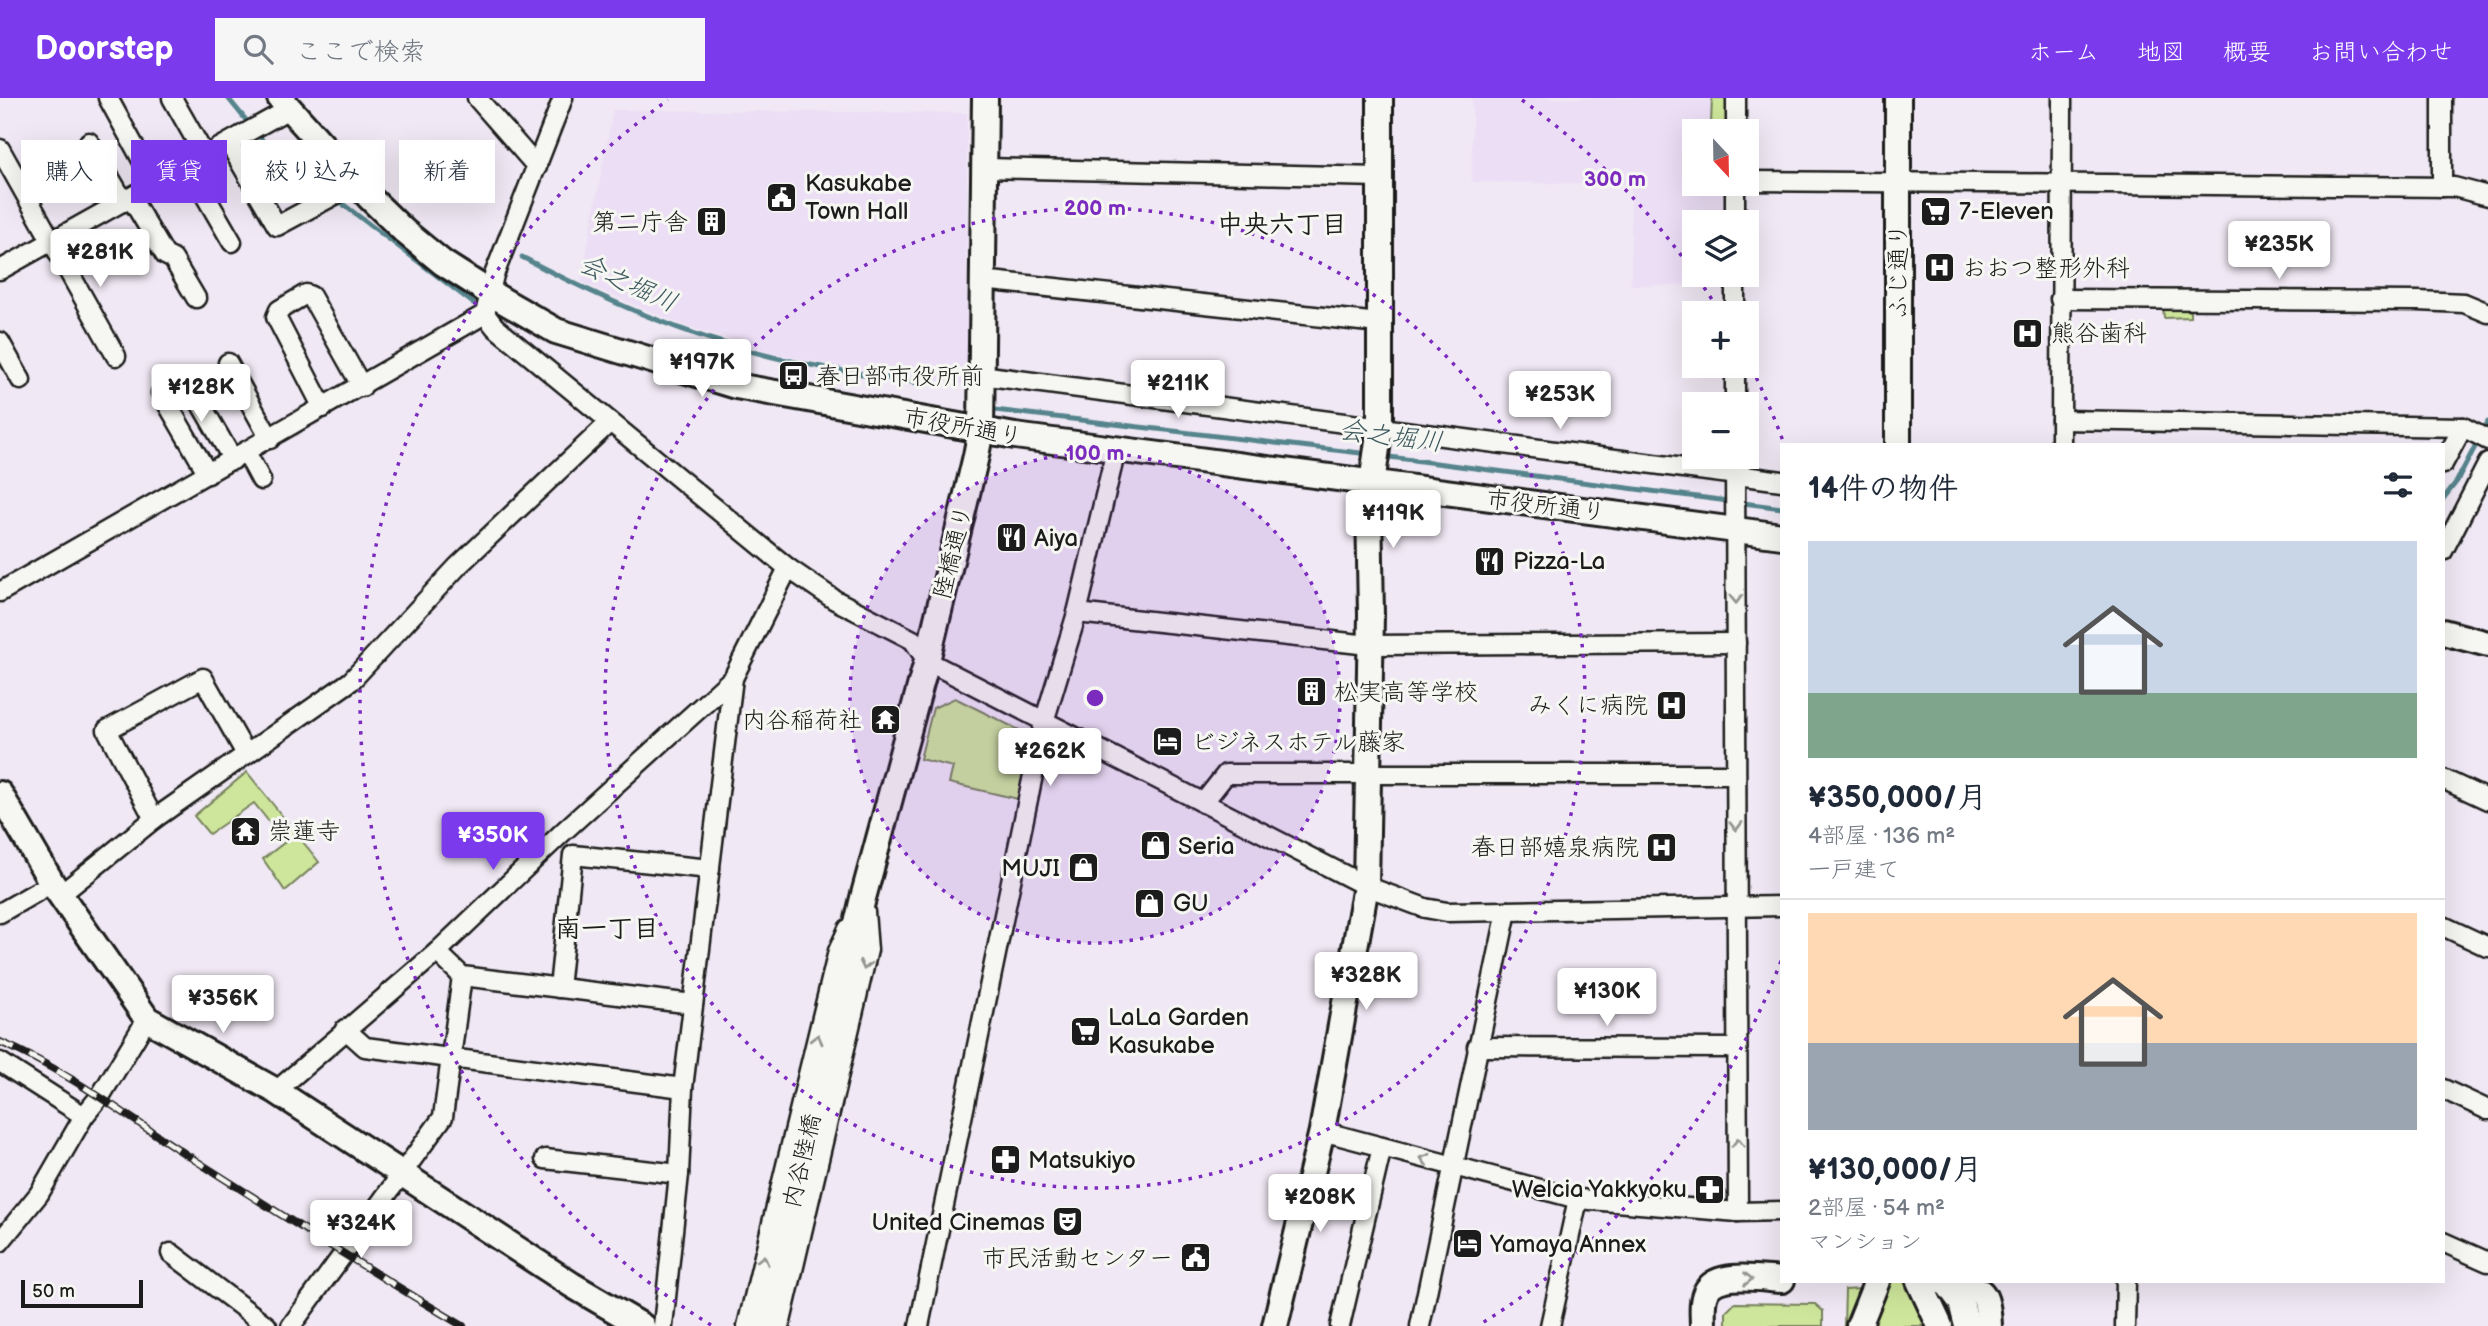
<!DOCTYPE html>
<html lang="ja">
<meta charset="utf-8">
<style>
body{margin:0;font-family:"Balsamiq Sans","Klee One",sans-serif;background:#f6f6f7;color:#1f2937;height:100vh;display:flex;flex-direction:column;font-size:26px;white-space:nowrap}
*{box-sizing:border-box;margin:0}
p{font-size:23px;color:#747a83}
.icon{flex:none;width:38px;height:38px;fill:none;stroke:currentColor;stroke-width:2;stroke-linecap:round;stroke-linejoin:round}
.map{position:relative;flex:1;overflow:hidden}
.panel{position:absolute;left:1780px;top:345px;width:665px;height:840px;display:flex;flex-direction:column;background:#fff;border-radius:0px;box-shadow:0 7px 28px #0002}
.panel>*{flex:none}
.banner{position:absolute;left:21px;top:42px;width:665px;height:63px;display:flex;gap:14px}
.needle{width:46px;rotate:158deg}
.controls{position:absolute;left:1682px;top:21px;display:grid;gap:14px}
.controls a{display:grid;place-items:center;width:77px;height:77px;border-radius:0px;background:#fff;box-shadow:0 7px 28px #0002;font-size:35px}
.scale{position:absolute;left:21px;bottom:18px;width:122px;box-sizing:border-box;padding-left:7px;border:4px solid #1c1c1c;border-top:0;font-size:19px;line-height:24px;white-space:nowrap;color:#1c1c1c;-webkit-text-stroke:5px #f6f6f2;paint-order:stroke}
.price{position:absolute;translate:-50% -60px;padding:0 16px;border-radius:7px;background:#fff;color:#222;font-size:23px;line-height:46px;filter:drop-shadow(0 2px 4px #0008)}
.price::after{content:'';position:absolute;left:50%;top:42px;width:21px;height:16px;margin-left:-10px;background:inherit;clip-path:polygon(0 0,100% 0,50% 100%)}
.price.on{background:#7c3aed;color:#fff}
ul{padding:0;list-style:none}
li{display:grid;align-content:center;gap:14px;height:371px;padding:0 28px}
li+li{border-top:2px solid #e0e1e3}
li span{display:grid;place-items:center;height:217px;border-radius:0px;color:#555}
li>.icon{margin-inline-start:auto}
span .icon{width:126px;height:126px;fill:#fffc;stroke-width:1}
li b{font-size:30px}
h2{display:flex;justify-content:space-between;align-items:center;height:84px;padding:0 28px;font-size:30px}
.pill{padding:0 24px;border-radius:0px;background:#fff;box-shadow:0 7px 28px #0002;font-size:24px;line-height:63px}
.pill.on{background:#7c3aed;color:#fff}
header{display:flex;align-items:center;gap:42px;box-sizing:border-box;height:98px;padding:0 35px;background:#7c3aed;color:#fff}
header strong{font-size:33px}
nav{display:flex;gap:38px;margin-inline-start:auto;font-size:24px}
.search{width:490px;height:63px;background:#f6f6f7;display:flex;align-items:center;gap:18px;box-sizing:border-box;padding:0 24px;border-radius:0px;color:#747a83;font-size:26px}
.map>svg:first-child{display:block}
.built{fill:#ecdef5}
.green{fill:#cee69b;stroke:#75815c;stroke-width:2}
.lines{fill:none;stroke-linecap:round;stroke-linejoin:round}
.stream{stroke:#55848c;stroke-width:5}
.street-casing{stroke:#1c1c1c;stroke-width:23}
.secondary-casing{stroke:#1c1c1c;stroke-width:30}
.street{stroke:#f6f6f2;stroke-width:18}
.secondary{stroke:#f6f6f2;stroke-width:24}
.rail-casing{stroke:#1c1c1c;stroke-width:8}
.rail{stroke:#f6f6f2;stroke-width:5;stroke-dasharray:16;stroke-linecap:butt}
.oneway{stroke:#949492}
.ring{fill:none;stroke:#7b2cbf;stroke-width:3.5;stroke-dasharray:3.5 7}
.labels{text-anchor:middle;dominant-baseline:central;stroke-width:6;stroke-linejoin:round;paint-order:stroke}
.poi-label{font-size:24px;fill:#1c1c1c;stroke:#f6f6f2;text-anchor:start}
.street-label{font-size:24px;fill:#1c1c1c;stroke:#f6f6f2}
.neighbourhood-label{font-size:26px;font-weight:bold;fill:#1c1c1c;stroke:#f6f6f2}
.water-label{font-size:26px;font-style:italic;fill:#3d595d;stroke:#f6f6f2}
.centre{fill:#7b2cbf;stroke:#f6f6f2;stroke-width:3.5}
.ring-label{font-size:21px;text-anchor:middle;font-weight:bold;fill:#7b2cbf;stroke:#f6f6f2;stroke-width:6;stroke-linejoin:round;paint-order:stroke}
</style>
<header>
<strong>Doorstep</strong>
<div class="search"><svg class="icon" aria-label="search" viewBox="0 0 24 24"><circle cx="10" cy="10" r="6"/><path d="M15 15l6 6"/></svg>ここで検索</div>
<nav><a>ホーム</a><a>地図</a><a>概要</a><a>お問い合わせ</a></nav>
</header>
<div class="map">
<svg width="2488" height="1228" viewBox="0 0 2488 1228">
<rect width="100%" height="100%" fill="#f0e8f4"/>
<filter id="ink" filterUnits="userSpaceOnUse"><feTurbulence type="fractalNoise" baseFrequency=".0143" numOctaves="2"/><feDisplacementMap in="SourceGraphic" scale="14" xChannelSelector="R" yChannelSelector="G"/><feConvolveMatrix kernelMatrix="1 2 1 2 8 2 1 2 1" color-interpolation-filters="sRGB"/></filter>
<g filter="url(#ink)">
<g class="built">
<polygon points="1472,0 1728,0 1728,33 1694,33 1694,86 1727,86 1727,124 1694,124 1694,177 1726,177 1726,188 1631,187 1631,86 1472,84"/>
<polygon points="613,12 967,15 967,287 834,268 777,256 683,227 581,184"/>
</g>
<g class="green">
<polygon points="1712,0 1726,0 1726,30 1721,33 1698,33 1696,29 1711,27"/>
<polygon points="2163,206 2190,206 2190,219 2164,220"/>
<polygon points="955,600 1019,632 1028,653 1018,701 949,685 953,669 920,661 933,610"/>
<polygon points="247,674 319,764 285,793 263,761 285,744 254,705 209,736 194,718"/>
<polygon points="1892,1183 1908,1183 1930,1228 1871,1228"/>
<polygon points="1860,1191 1847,1228 1844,1228 1845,1192"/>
<polygon points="1735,1205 1815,1206 1823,1213 1823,1228 1726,1228 1726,1214"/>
</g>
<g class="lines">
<g class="stream">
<polyline points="228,0 263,43 328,95"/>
<polyline points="336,101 473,205"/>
<path d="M522 159C602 201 685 238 773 259 823 271 875 278 926 286"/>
<polyline points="995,312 1369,356"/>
<polyline points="1382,358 1782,410"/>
<polyline points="2443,401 2457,383 2488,324"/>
</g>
<defs>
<g id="street">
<polyline points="108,0 155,86"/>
<polyline points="172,0 205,58"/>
<polyline points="477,0 537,69"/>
<polyline points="1736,33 1736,0"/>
<polyline points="89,44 124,104"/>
<polyline points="229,45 277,128 357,85"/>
<polyline points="0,51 116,258"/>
<polyline points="188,68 232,144"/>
<polyline points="986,70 1380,79"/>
<polyline points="1746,83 2454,89 2488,98"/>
<polyline points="1735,86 1735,124"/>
<polyline points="2442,89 2442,0"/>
<polyline points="131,100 165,157 173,161 196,200"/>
<polyline points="0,172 289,11"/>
<polyline points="1735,177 1735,215"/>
<polyline points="982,182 1379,225"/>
<polyline points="2060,201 2418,203 2464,205 2488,215"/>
<polyline points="485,216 495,229 788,470 835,502 913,542 927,563 1366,788 1425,810 1447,814 1782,808"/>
<polyline points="0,244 21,282"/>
<polyline points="228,265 270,341"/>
<polyline points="1735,268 1735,306"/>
<polyline points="981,277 1782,383"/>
<polyline points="187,282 233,362"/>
<polyline points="161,295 208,376"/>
<polyline points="323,310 276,219 279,212 306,196 311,198 362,289"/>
<polyline points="2061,322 2463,329 2488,342"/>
<polyline points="2061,346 2062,0"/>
<polyline points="246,354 261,382"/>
<polyline points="1735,359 1738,1114"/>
<polyline points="2443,366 2463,329"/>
<polyline points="2443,453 2488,365"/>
<polyline points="0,494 485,216 494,177 563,0"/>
<polyline points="1077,515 1369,547 1736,545"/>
<polyline points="2443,681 2488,702"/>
<polyline points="1203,705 1226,676 1735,676"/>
<polyline points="154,721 107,632 203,580 246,656"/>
<polyline points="60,797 154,721 351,583 458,468 610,324"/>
<polyline points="0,815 52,785"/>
<polyline points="2443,828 2488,849"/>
<polyline points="437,854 462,878 693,906"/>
<polyline points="559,890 573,757 710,771"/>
<polyline points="345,931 365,949 683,990"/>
<polyline points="1477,949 1737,950"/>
<polyline points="0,964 84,1018"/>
<polyline points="2443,991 2488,1012"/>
<polyline points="276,993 437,854 564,733 733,580"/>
<polyline points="1322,1033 1578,1101 1738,1114 1782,1113"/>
<polyline points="545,1061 679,1076"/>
<polyline points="0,1144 39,1096 84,1018 101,997 147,921"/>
<polyline points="2443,1144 2488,1164"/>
<polyline points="171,1155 267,1228"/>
<polyline points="291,1228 443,1019 462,878"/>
<polyline points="663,1228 679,1076 683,990 733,580 788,470"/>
<polyline points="747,1228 838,853 848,831"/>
<polyline points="780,1228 868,852 865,814"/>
<polyline points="919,1228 1044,624 1077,515 1116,352"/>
<polyline points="1340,1228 1382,1049"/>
<polyline points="1420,1228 1507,813"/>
<polyline points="1550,1228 1578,1101"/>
<polyline points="2125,1228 2126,1183"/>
</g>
<g id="secondary">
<polyline points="280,0 370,100 404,133 443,165 490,195 556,233 736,288 1015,338 1782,438"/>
<polyline points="1898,346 1898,0"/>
<polyline points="2443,534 2488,546"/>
<polyline points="0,696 52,785 147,921 276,993 572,1187 642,1228"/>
<polyline points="1919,1183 1940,1228"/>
<path d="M1940 1183C1978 1192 1987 1183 1989 1228"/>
<polyline points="1946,1184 1961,1204 1967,1228"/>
<polyline points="763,1228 863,800 927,563 976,358 981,331 985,0"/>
<polyline points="1275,1228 1322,1033 1366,788 1371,517 1369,407 1380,329 1380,0"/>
<path d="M1703 1228C1703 1217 1701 1204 1706 1194 1716 1172 1762 1181 1782 1182"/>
<polyline points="1859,1228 1877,1183"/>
</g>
</defs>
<use href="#street" class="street-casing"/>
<use href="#secondary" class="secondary-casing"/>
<use href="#street" class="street"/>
<use href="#secondary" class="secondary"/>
<defs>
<path id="rail" d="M0 944C68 973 125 1017 187 1057 278 1115 370 1173 463 1228"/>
</defs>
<use href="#rail" class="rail-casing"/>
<use href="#rail" class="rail"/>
</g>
<defs><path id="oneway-chevron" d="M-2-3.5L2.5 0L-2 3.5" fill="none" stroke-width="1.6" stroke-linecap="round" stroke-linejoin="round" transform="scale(1.75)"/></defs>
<g class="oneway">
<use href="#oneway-chevron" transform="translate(1736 501) rotate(89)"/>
<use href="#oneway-chevron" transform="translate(1736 728) rotate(89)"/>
<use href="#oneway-chevron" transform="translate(865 867) rotate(103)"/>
<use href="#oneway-chevron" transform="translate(817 941) rotate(-76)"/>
<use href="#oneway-chevron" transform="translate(1738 1045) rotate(-90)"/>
<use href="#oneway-chevron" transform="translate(1425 1061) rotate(-164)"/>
<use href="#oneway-chevron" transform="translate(763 1162) rotate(-76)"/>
<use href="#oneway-chevron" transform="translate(1748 1181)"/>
</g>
</g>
<circle cx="1095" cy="600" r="245" fill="#7b2cbf" fill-opacity=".12"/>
<g class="ring">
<circle cx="1095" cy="600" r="245"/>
<circle cx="1095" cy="600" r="490"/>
<path d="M1781 863A735 735 0 0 1 1479 1227M711 1227A735 735 0 0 1 668 2M1522 2A735 735 0 0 1 1718 211M1747 261A735 735 0 0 1 1783 343"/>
</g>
<defs>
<symbol id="civic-square" viewBox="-11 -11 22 22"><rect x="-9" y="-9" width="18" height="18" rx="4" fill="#1c1c1c" stroke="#f6f6f2"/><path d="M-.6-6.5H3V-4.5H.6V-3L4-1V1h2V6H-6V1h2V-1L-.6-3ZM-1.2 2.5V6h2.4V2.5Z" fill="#fff"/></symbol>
<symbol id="supermarket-square" viewBox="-11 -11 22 22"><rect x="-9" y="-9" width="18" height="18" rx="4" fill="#1c1c1c" stroke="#f6f6f2"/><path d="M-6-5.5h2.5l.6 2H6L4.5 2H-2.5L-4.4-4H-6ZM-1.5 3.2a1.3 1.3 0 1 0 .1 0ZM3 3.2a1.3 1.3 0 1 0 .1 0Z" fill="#fff"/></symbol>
<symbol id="building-square" viewBox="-11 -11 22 22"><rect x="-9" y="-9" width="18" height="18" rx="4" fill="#1c1c1c" stroke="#f6f6f2"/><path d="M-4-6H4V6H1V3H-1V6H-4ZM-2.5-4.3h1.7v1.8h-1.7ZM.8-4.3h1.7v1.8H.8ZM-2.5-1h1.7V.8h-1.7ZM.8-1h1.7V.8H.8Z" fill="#fff"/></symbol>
<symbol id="hospital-square" viewBox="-11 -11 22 22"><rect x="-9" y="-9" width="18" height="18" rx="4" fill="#1c1c1c" stroke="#f6f6f2"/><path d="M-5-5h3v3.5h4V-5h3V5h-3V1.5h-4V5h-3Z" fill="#fff"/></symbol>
<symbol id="bus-square" viewBox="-11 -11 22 22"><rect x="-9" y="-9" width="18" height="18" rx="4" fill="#1c1c1c" stroke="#f6f6f2"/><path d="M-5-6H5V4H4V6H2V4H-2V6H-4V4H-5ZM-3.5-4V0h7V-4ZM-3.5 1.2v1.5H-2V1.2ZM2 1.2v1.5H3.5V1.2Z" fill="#fff"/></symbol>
<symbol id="restaurant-square" viewBox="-11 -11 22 22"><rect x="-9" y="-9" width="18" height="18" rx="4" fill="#1c1c1c" stroke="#f6f6f2"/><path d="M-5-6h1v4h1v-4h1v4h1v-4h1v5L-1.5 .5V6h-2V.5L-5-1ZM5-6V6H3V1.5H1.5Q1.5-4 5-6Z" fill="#fff"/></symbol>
<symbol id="temple-square" viewBox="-11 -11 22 22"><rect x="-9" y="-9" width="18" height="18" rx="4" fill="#1c1c1c" stroke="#f6f6f2"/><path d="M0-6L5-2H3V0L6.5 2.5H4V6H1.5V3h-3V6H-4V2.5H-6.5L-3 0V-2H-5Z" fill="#fff"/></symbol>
<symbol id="hotel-square" viewBox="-11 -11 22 22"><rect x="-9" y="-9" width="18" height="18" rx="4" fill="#1c1c1c" stroke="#f6f6f2"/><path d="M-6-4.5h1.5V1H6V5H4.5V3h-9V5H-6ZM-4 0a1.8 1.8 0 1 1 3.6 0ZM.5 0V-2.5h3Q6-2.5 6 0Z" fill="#fff"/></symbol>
<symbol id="shop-square" viewBox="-11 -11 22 22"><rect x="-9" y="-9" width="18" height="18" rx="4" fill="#1c1c1c" stroke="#f6f6f2"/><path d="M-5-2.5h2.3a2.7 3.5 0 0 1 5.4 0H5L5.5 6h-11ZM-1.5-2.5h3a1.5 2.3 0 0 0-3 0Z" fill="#fff"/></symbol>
<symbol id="pharmacy-square" viewBox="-11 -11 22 22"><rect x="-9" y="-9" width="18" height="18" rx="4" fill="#1c1c1c" stroke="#f6f6f2"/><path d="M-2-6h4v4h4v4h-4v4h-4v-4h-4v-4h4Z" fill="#fff"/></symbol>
<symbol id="theatre-square" viewBox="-11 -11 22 22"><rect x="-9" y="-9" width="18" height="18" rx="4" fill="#1c1c1c" stroke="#f6f6f2"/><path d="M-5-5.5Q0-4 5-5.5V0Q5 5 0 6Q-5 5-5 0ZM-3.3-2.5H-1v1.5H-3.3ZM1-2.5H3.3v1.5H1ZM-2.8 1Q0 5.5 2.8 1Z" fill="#fff"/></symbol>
</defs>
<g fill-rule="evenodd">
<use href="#civic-square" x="764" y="82" width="35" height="35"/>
<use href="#supermarket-square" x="1918" y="96" width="35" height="35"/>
<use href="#building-square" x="694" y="106" width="35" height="35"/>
<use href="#hospital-square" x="1922" y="152" width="35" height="35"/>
<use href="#hospital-square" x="2010" y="218" width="35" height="35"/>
<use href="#bus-square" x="776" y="260" width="35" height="35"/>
<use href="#restaurant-square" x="994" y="422" width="35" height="35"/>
<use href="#restaurant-square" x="1472" y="446" width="35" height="35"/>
<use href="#building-square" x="1294" y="576" width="35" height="35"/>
<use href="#hospital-square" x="1654" y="590" width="35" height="35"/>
<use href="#temple-square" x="868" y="604" width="35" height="35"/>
<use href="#hotel-square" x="1150" y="626" width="35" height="35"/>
<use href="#temple-square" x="228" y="716" width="35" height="35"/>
<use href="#shop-square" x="1138" y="730" width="35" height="35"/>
<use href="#hospital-square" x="1644" y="732" width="35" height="35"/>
<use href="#shop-square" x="1066" y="752" width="35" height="35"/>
<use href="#shop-square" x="1132" y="788" width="35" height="35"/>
<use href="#supermarket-square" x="1068" y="916" width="35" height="35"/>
<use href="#pharmacy-square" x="988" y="1044" width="35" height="35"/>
<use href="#pharmacy-square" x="1692" y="1074" width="35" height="35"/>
<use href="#theatre-square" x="1050" y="1106" width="35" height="35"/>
<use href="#hotel-square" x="1450" y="1128" width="35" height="35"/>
<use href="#civic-square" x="1178" y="1142" width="35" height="35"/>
</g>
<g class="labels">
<g class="poi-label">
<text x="805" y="85">Kasukabe<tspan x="805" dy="28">Town Hall</tspan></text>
<text x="1959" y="113">7-Eleven</text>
<text x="688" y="124" text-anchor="end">第二庁舎</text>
<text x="1962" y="170">おおつ整形外科</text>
<text x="2051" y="235">熊谷歯科</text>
<text x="816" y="278">春日部市役所前</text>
<text x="1034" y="440">Aiya</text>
<text x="1513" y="463">Pizza-La</text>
<text x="1334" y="594">松実高等学校</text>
<text x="1648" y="607" text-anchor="end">みくに病院</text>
<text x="862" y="622" text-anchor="end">内谷稲荷社</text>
<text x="1191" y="644">ビジネスホテル藤家</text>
<text x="268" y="733">崇蓮寺</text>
<text x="1178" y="748">Seria</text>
<text x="1639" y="749" text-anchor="end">春日部嬉泉病院</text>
<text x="1060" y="770" text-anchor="end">MUJI</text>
<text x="1173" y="805">GU</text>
<text x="1108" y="919">LaLa Garden<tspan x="1108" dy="28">Kasukabe</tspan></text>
<text x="1028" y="1062">Matsukiyo</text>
<text x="1687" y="1091" text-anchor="end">Welcia Yakkyoku</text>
<text x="1045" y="1124" text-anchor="end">United Cinemas</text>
<text x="1490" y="1146">Yamaya Annex</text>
<text x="1173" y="1160" text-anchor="end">市民活動センター</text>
</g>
<g class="street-label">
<text transform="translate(1898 173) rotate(-90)">ふじ通り</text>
<text transform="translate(963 329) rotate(10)">市役所通り</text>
<text transform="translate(1546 408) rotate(7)">市役所通り</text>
<text transform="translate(953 454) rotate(-76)">陸橋通り</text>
<text transform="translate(802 1063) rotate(-77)">内谷陸橋</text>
</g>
<g class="neighbourhood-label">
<text x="1282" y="127">中央六丁目</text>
<text x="607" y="831">南一丁目</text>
</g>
<g class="water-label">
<text transform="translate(628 186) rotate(24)">会之堀川</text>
<text transform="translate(1391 339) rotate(7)">会之堀川</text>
</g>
</g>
<circle cx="1095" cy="600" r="10" class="centre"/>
<g class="ring-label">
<text x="1615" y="88">300 m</text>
<text x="1095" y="117">200 m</text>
<text x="1095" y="362">100 m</text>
</g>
</svg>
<div class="controls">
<a><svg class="needle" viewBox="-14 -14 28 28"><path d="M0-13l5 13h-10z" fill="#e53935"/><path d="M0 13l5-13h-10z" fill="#747a83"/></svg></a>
<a><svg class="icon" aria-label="layers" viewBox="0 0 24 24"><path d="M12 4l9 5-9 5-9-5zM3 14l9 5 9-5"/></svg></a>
<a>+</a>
<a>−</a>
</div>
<div class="scale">50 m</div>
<b class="price" style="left:2279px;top:183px">¥235K</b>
<b class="price" style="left:100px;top:191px">¥281K</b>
<b class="price" style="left:702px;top:301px">¥197K</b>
<b class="price" style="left:1178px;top:322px">¥211K</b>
<b class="price" style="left:201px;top:326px">¥128K</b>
<b class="price" style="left:1560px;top:333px">¥253K</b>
<b class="price" style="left:1393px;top:452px">¥119K</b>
<b class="price" style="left:1050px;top:690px">¥262K</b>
<b class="price on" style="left:493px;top:774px">¥350K</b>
<b class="price" style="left:1366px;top:914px">¥328K</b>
<b class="price" style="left:1607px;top:930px">¥130K</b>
<b class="price" style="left:223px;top:937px">¥356K</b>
<b class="price" style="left:1320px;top:1136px">¥208K</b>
<b class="price" style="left:361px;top:1162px">¥324K</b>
<div class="banner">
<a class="pill">購入</a>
<a class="pill on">賃貸</a>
<a class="pill">絞り込み</a>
<a class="pill">新着</a>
</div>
<section class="panel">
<h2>14件の物件<svg class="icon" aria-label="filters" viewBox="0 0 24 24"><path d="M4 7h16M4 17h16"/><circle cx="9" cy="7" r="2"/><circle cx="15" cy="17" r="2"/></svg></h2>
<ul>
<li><span style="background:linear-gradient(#c9d6e8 70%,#7fa58c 0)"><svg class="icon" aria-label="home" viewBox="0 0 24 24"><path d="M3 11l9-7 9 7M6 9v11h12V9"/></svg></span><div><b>¥350,000/月</b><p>4部屋 · 136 m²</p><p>一戸建て</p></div></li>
<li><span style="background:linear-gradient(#ffd9b3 60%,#9aa5b1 0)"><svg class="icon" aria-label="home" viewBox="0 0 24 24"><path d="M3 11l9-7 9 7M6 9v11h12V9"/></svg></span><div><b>¥130,000/月</b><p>2部屋 · 54 m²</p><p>マンション</p></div></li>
</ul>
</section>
</div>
